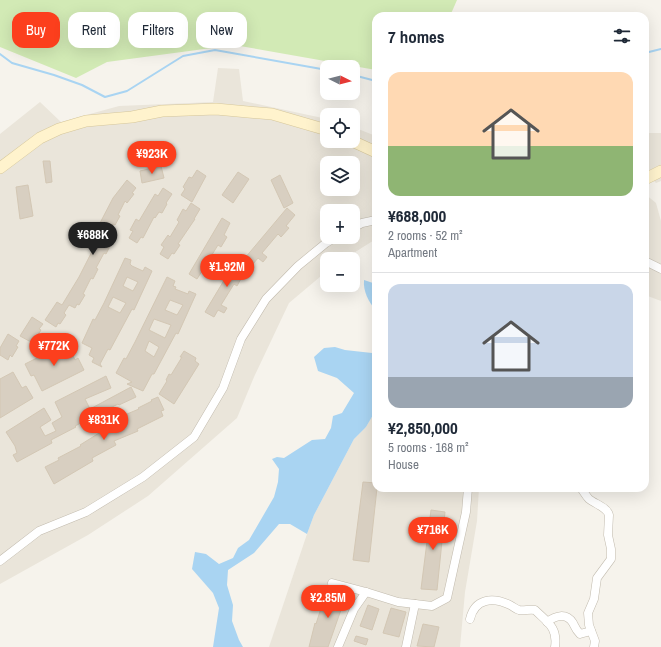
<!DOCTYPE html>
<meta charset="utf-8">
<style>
body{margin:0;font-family:"Archivo Narrow",sans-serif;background:#f6f6f7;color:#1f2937;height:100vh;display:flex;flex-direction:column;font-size:15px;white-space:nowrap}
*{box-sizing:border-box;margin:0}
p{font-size:13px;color:#747a83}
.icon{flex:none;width:22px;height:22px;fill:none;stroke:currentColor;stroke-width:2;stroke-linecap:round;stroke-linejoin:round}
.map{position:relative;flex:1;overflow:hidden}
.drawer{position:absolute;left:372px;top:12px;width:277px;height:480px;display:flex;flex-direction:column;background:#fff;border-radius:12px;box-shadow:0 4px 16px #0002}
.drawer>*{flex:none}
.guide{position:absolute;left:12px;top:12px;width:300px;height:36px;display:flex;gap:8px}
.needle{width:26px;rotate:96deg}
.tools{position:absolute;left:320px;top:60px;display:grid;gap:8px}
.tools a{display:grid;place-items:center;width:40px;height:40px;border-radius:8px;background:#fff;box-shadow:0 4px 16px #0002;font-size:20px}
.price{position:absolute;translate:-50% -34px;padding:0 9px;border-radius:14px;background:#fc3f1d;color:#fff;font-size:13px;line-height:26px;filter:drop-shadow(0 1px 2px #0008)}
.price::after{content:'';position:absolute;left:50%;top:24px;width:12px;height:9px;margin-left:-6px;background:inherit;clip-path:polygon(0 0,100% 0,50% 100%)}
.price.on{background:#222;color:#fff}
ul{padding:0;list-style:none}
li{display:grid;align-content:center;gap:8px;height:212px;padding:0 16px}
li+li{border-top:1px solid #e0e1e3}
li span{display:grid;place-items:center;height:124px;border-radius:12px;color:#555}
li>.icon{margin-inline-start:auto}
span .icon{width:72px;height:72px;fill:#fffc;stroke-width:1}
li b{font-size:17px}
h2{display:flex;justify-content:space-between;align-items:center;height:48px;padding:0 16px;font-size:17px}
.chip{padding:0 14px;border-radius:12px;background:#fff;box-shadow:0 4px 16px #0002;font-size:14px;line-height:36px}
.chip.on{background:#fc3f1d;color:#fff}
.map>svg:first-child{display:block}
.residential{fill:#eae5da;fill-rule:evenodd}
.green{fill:#d2eab5}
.water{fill:#a9d4f2}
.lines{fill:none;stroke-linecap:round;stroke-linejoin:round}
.stream{stroke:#a9d4f2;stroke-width:2}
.building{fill:#d8cfc1;stroke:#d3c7b4;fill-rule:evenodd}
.street-casing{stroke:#c2bbae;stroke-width:9}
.secondary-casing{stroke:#d6c79b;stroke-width:12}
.street{stroke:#fff;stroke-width:8}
.secondary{stroke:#fff3cd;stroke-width:11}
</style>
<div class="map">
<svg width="661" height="647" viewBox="0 0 661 647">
<rect width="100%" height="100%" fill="#f6f3ec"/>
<g class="residential">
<path d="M218 68 239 69 243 101 327 119V141H353V127L376 136V239L344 259H327V271L289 303 254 377 237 418 148 496 88 535 0 584V134L40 102 61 122 119 106 213 102ZM327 163H353V189H327ZM327 211H353V237H327Z"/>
<polygon points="645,133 661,133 661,181 656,183 645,172"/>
<polygon points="645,194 656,203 661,221 661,301 645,295"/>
<polygon points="376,410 376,488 479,488 477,521 465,592 460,647 269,647 307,534 314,515 354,439 366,427"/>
</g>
<polygon class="green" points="0,0 457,0 450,16 376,16 376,70 234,45 107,62 76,78 0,47"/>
<g class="water">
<path d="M364 280 376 284V311C369 302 363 292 364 280Z"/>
<polygon points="335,347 345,350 372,353 376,349 376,410 366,427 354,439 314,515 307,534 290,524 279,524 254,553 228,570 227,585 233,605 232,621 239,640 243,647 213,647 219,608 213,593 192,569 195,552 206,554 219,564 233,558 238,548 249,540 274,497 278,482 279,469 272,459 277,457 284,458 312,440 325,439 331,428 333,416 342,413 354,393 337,378 318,371 314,357 324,348"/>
</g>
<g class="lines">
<g class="stream">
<polyline points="645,53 661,49"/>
<polyline points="0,54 12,63 54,75 82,85 105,97 127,91 183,56 215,50 327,70"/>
<polyline points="353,75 376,81"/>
</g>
</g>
<g class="building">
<polygon points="43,161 50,161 52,182 46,183"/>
<polygon points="161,166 164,178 142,183 140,171"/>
<polygon points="197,170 206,176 192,202 181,195 185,189 183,187 189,177 192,178"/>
<polygon points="238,172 249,179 233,203 222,195"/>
<polygon points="280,175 293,203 284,208 271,180"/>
<polygon points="127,180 136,188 132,193 134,194 127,203 125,201 118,215 120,216 115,225 113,224 107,235 112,238 109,243 111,244 106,254 104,253 96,268 98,269 93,279 91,278 83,294 85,295 79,305 77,304 75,308 69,305 64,313 66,315 60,324 58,323 56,327 45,320 57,302 62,305 79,277 105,226 100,223 113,198"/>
<polygon points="28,185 33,216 20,219 16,187"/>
<polygon points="163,188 172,194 166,203 167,204 162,213 159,212 155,218 154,217 143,238 141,237 137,243 129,238 133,231 130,230 136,219 139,221 155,194 158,196"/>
<polygon points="191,203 200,209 194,219 195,219 178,244 180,245 174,254 172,253 168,259 160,254 164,247 161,245 168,235 170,237 179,222 177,220 183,209 186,211"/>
<polygon points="287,208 295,215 286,226 289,228 281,237 278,234 262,253 267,257 263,262 258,258 253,264 245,258"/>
<polygon points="222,218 230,223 224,235 227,237 221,247 218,245 205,266 210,270 207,275 202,271 197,279 189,274"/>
<polygon points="238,257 247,262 240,274 243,275 237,286 234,284 221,305 227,308 224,313 218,310 214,317 205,312"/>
<path d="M125 258 131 260 130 264 132 266 143 271 145 267 152 271 134 310 132 309 110 350 108 349 100 364 102 367 92 362 94 358 89 355 92 348 82 343 93 319 95 320 104 303ZM127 277 138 282 133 291 123 286ZM113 297 126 303 120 313 108 307Z"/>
<path d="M167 277 175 281 173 286 176 287 175 289 188 294 189 291 196 294 178 334 176 333 154 374H152L143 391 127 384 132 382 116 373 124 358 126 359 135 342ZM170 300 183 305 177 315 165 310ZM154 319 171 325 165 338 149 330ZM149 341 159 347 154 357 145 351Z"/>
<polygon points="32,317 43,324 39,329 41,330 35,339 34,338 31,342 20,336"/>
<polygon points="8,334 19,341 16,346 18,347 12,357 10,355 8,360 0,355 0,348"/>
<polygon points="67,343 75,360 78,358 84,370 42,391 34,375 31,376 25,364"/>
<polygon points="184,351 196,358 195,361 199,364 174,404 159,394 167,381 166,380 169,374 171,375 182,357 180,357"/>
<polygon points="13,372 22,388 26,386 33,398 0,418 0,379"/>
<polygon points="106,376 111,388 85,399 90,409 131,387 136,397 119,405 118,404 75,426 76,427 51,440 52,443 17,462 13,455 17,453 15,446 6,432 44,408 51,420 40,427 45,436 56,431 52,423 62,417 55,402"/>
<polygon points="158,397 164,410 161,411 163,416 137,429 138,431 114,441 116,445 92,458 93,461 54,484 45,467 59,460 58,458 81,446 80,445 104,430 103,429 114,423 114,421 128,415 127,414 139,409 138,408 152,401 151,400"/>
<polygon points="363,482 376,483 376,488 377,488 369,562 353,560"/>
<polygon points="431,510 445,512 437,590 421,589"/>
<polygon points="331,588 349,593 345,605 343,604 328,647 309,647 315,623 316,624 322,605 325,606"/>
<polygon points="368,605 379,609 372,630 360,626"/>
<polygon points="391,608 406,612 399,637 383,633"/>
<polygon points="423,624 439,627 434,647 417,646"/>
<polygon points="356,636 368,639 366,645 354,641"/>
</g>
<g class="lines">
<defs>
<g id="street">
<polyline points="353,228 362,223 376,220"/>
<polyline points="645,261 661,269"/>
<path d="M581 488C584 492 586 496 589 499 595 504 607 507 609 515L608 535 611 549V559L597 578 594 599 588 613 589 625 595 641 594 647"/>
<polyline points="0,561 39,531 86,512 143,477 194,437 223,388 241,339 266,299 298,266 326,243 336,237"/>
<polyline points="332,583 366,592 398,602 432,606 447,598 466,512 468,488"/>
<path d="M470 619C475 598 493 597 510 605 514 607 515 609 519 610 524 611 529 609 535 610 547 622 558 627 555 647"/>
<path d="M547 622C555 616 566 612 573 623 575 627 576 630 580 634L591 631"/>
<polyline points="338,647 354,609 366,592"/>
<polyline points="406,647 415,604"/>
</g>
<g id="secondary">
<polyline points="352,141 376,152"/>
<polyline points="0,168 40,138 59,129 86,121 132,117 162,111 216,109 248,112 272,114 327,130"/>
<polyline points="645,179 661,171"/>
</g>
</defs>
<use href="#street" class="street-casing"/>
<use href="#secondary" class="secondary-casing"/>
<use href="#street" class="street"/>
<use href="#secondary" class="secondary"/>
</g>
</svg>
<div class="tools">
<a><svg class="needle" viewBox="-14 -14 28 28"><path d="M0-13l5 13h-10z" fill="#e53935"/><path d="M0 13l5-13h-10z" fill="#747a83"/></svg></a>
<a><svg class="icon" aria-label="locate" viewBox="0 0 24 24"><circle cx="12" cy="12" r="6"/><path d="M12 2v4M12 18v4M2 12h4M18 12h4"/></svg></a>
<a><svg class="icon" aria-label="layers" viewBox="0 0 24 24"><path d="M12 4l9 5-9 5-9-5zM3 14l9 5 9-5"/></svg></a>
<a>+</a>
<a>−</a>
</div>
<b class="price" style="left:152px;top:175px">¥923K</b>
<b class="price on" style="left:93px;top:256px">¥688K</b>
<b class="price" style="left:227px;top:288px">¥1.92M</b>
<b class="price" style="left:54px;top:367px">¥772K</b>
<b class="price" style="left:104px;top:441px">¥831K</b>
<b class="price" style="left:433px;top:551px">¥716K</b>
<b class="price" style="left:328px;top:619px">¥2.85M</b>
<div class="guide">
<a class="chip on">Buy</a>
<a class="chip">Rent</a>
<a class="chip">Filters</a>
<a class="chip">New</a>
</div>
<section class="drawer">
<h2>7 homes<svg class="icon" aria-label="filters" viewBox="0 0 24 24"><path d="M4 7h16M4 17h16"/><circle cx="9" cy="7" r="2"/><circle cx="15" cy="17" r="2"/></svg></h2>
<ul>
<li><span style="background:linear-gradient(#ffd9b3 60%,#8fb573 0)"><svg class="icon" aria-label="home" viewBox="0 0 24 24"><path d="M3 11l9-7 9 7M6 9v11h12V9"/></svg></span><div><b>¥688,000</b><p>2 rooms · 52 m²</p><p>Apartment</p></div></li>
<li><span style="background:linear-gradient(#c9d6e8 75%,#9aa5b1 0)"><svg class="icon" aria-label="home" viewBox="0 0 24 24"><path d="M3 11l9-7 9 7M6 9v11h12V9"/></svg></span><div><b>¥2,850,000</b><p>5 rooms · 168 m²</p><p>House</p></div></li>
</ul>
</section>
</div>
